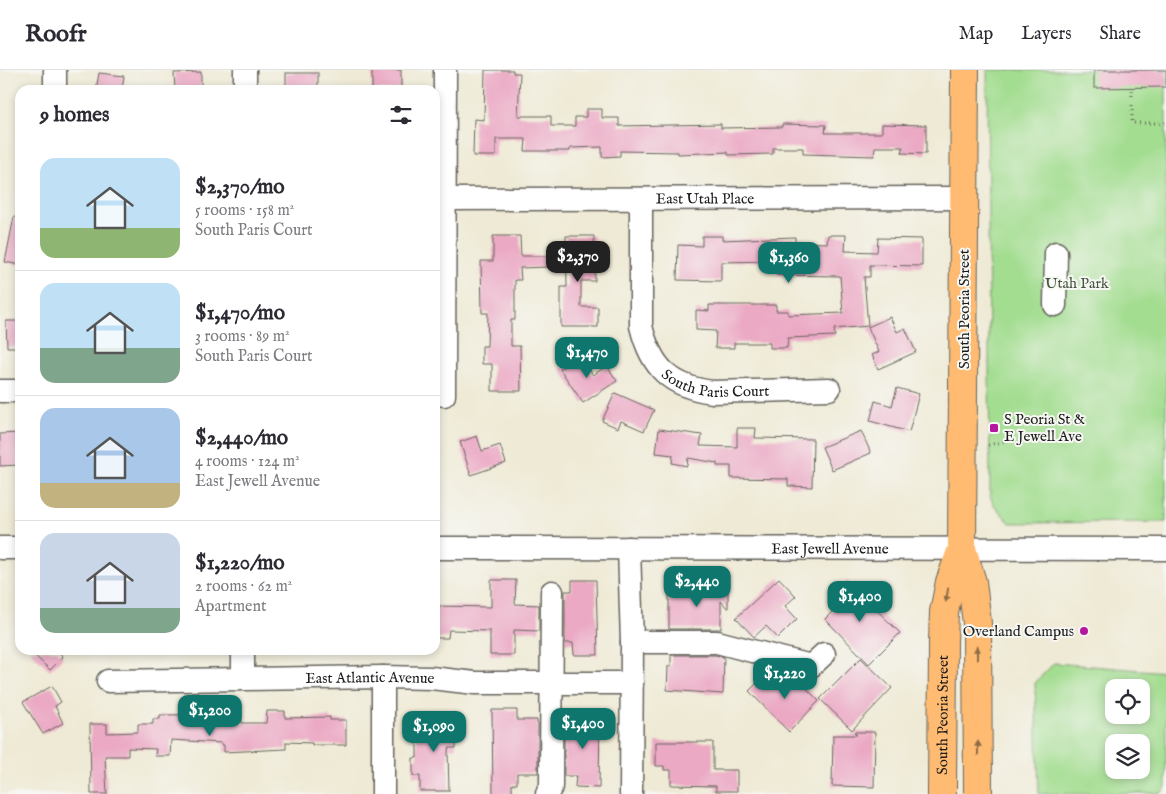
<!DOCTYPE html>
<meta charset="utf-8">
<style>
body{margin:0;font-family:"IM FELL English",serif;background:#f2f2f3;color:#2b2b33;height:100vh;display:flex;flex-direction:column;font-size:19px;white-space:nowrap}
*{box-sizing:border-box;margin:0}
p{font-size:16px;color:#7c7c81}
.icon{flex:none;width:28px;height:28px;fill:none;stroke:currentColor;stroke-width:2;stroke-linecap:round;stroke-linejoin:round}
.map{position:relative;flex:1;overflow:hidden}
.sheet{position:absolute;left:15px;top:15px;width:425px;height:570px;display:flex;flex-direction:column;background:#fff;border-radius:15px;box-shadow:0 2px 8px #0003}
.sheet>*{flex:none}
.fabs{position:absolute;left:1105px;top:609px;display:grid;gap:10px}
.fabs a{display:grid;place-items:center;width:45px;height:45px;border-radius:10px;background:#fff;box-shadow:0 2px 8px #0003;font-size:25px}
.price{position:absolute;translate:-50% -42px;padding:0 11px;border-radius:10px;background:#0f766e;color:#fff;font-size:16px;line-height:32px;filter:drop-shadow(0 1px 2px #0008)}
.price::after{content:'';position:absolute;left:50%;top:30px;width:15px;height:11px;margin-left:-8px;background:inherit;clip-path:polygon(0 0,100% 0,50% 100%)}
.price.on{background:#222;color:#fff}
ul{padding:0;list-style:none}
li{display:flex;align-items:center;gap:15px;height:125px;padding:0 25px}
li+li{border-top:1px solid #e1e1e2}
li span{display:grid;place-items:center;flex:none;width:140px;height:100px;border-radius:15px;color:#555}
li>.icon{margin-inline-start:auto}
span .icon{width:60px;height:60px;fill:#fffc;stroke-width:1}
li b{font-size:21px}
h2{display:flex;justify-content:space-between;align-items:center;height:60px;padding:0 25px;font-size:21px}
header{display:flex;align-items:center;gap:30px;box-sizing:border-box;height:70px;padding:0 25px;background:#fff;border-bottom:1px solid #e1e1e2}
header strong{font-size:24px}
nav{display:flex;gap:28px;margin-inline-start:auto;font-size:18px}
.map>svg:first-child{display:block}
.green{fill:#a3dd90;stroke:#607c56;fill-rule:evenodd}
.building{fill:#eba9c4}
.lines{fill:none;stroke-linecap:round;stroke-linejoin:round}
.minor-casing{stroke:#66645d;stroke-width:25}
.major-casing{stroke:#66645d;stroke-width:30}
.path{stroke:#66645d;stroke-width:3;stroke-dasharray:1 4;stroke-linecap:butt}
.minor{stroke:#fff;stroke-width:22}
.major{stroke:#ffbb71;stroke-width:28}
.oneway{fill:#8e6c46}
.poi-dot{fill:#b5179e;stroke:#f6f6f2;stroke-width:2}
.labels{text-anchor:middle;dominant-baseline:central;stroke-width:4;stroke-linejoin:round;paint-order:stroke}
.street-label{font-size:15px;fill:#1c1c1c;stroke:#f6f6f2}
.park-label{font-size:15px;fill:#44563f;stroke:#f6f6f2}
.poi-label{font-size:15px;fill:#1c1c1c;stroke:#f6f6f2;text-anchor:start}
</style>
<header>
<strong>Roofr</strong>
<nav><a>Map</a><a>Layers</a><a>Share</a></nav>
</header>
<div class="map">
<svg width="1166" height="724" viewBox="0 0 1166 724">
<rect width="100%" height="100%" fill="#f6f6f2"/>
<filter id="ink" filterUnits="userSpaceOnUse"><feTurbulence type="fractalNoise" baseFrequency=".02" numOctaves="2"/><feDisplacementMap in="SourceGraphic" scale="10" xChannelSelector="R" yChannelSelector="G"/><feConvolveMatrix kernelMatrix="1 2 1 2 8 2 1 2 1" color-interpolation-filters="sRGB"/></filter>
<filter id="wash" filterUnits="userSpaceOnUse"><feTurbulence type="fractalNoise" baseFrequency=".0096" numOctaves="4" result="noise"/><feDisplacementMap in="SourceGraphic" scale="20" xChannelSelector="R" yChannelSelector="G"/><feGaussianBlur stdDeviation="1.12" result="paint"/><feColorMatrix in="noise" values="0 0 0 0 0 0 0 0 0 0 0 0 0 0 0 0 0 1.4 0 .05"/><feComposite in="paint" operator="in"/></filter>
<g filter="url(#wash)">
<rect width="100%" height="100%" fill="#efead5"/>
<g class="green">
<polygon points="987,0 1166,0 1166,452 1010,453 994,435 990,426"/>
<path d="M1054 593 1166 602V718L1161 723 1039 724 1035 613ZM1114 618H1141V645H1114ZM1114 672H1141V700H1114Z"/>
</g>
<g id="blocks">
<g class="building">
<polygon points="372,0 401,0 401,18 395,18 395,20 372,20"/>
<polygon points="485,0 513,0 513,3 520,3 518,46 551,46 551,56 575,56 575,47 586,47 586,39 602,39 602,48 619,48 619,56 721,54 721,58 782,57 782,54 826,55 825,63 882,63 882,54 926,55 926,84 902,83 903,77 875,77 874,86 803,84 803,78 773,78 773,84 728,85 728,82 678,84 678,82 620,81 620,86 602,87 602,77 570,78 570,81 525,81 526,69 496,69 496,86 473,86 474,49 484,50"/>
<polygon points="1094,0 1166,0 1166,17 1094,18"/>
<polygon points="201,2 201,20 175,20 174,3"/>
<polygon points="99,3 124,6 122,20 96,20"/>
<rect x="286" y="3" width="32" height="17"/>
<polygon points="14,147 20,148 20,195 5,192"/>
<polygon points="828,165 846,165 845,181 877,182 878,168 922,169 922,196 870,195 870,207 864,207 868,256 834,259 835,266 788,268 787,278 770,278 770,273 734,273 734,278 715,278 716,261 696,260 696,240 709,241 709,235 776,235 776,241 788,241 788,245 843,243 840,206 777,205 777,191 721,192 721,211 677,210 678,175 702,176 702,166 722,166 722,170 795,167 795,172 827,173"/>
<polygon points="493,166 520,166 521,186 550,186 550,197 520,198 521,210 515,210 515,250 511,250 511,276 520,276 521,321 492,321 492,294 482,294 482,276 487,276 488,243 482,243 481,191 493,191"/>
<polygon points="566,166 594,166 595,211 581,211 581,237 598,237 598,257 561,257 561,217 567,217"/>
<polygon points="890,247 897,262 905,258 916,282 878,299 872,285 879,282 868,257"/>
<polygon points="6,251 20,251 20,277 7,277"/>
<polygon points="579,286 593,305 607,296 617,311 583,333 560,299"/>
<polygon points="897,318 919,324 909,362 870,351 875,331 892,336"/>
<polygon points="615,323 654,340 644,361 621,351 618,358 602,351"/>
<polygon points="737,358 756,358 755,368 813,369 812,417 788,416 788,409 731,408 731,396 717,396 717,393 688,388 687,396 672,393 673,385 656,383 659,359 702,365 700,376 737,377"/>
<polygon points="861,361 871,383 832,400 822,377"/>
<polygon points="20,363 19,395 0,396 0,364"/>
<polygon points="477,366 482,381 500,375 506,393 471,405 460,372"/>
<polygon points="779,508 796,526 785,536 797,549 778,568 766,556 754,567 736,548"/>
<polygon points="491,510 516,510 515,534 539,535 539,561 514,560 514,585 490,585 490,561 449,560 448,568 435,568 435,536 491,537"/>
<polygon points="572,510 596,510 598,585 574,585 573,573 565,573 565,521 572,521"/>
<polygon points="847,511 900,563 869,594 825,549 837,537 829,530"/>
<polygon points="669,518 728,518 728,539 721,531 721,559 669,559"/>
<polygon points="29,580 57,580 63,587 50,600"/>
<polygon points="671,585 715,585 724,587 723,624 667,620 668,596 671,596"/>
<polygon points="861,588 892,618 852,660 820,629"/>
<polygon points="788,604 793,605 819,631 789,662 749,621 765,605 776,615"/>
<polygon points="52,616 61,632 55,636 63,653 43,664 23,632"/>
<polygon points="492,640 517,640 517,650 537,650 537,653 538,653 538,703 517,703 517,714 512,714 512,724 493,724"/>
<polygon points="267,641 285,641 285,648 330,647 330,650 346,650 346,675 312,675 312,673 286,672 286,679 224,682 224,675 222,675 222,673 171,670 170,686 155,686 156,679 128,678 128,686 105,686 107,724 91,724 90,654 107,654 107,663 138,662 138,654 153,654 153,649 160,649 160,645 241,644 242,653 266,653"/>
<polygon points="577,642 600,643 599,718 575,717 576,706 564,706 564,653 576,653"/>
<polygon points="422,645 448,645 449,663 456,663 456,678 449,678 448,681 449,721 420,721 420,706 413,706 413,688 417,688 417,665 422,664"/>
<polygon points="854,662 875,662 874,717 832,716 833,665 857,665"/>
<polygon points="656,672 713,672 713,700 737,700 737,721 716,721 716,716 671,715 671,700 664,700 664,696 656,696"/>
</g>
</g>
</g>
<g filter="url(#ink)">
<use href="#blocks" fill-opacity="0" stroke="#66645d" stroke-width="1"/>
<g class="lines">
<defs>
<g id="minor">
<polyline points="55,20 55,0"/>
<polyline points="245,20 245,0"/>
<path id="s1" d="M445 129 965 128"/>
<path id="s2" d="M641 129V256C651 297 670 317 713 322L829 319"/>
<polyline points="1055,235 1056,183"/>
<polyline points="0,321 20,321"/>
<polyline points="444,325 445,0"/>
<polyline points="0,478 20,478"/>
<path id="s3" d="M435 478 1166 479"/>
<polyline points="629,478 632,572 631,724"/>
<polyline points="632,572 717,572 811,596 824,584"/>
<polyline points="243,580 243,608"/>
<polyline points="383,607 383,724"/>
<path id="s4" d="M108 611 383 607 431 608 475 613H632"/>
<polyline points="547,724 551,717 552,522"/>
</g>
<g id="major">
<polyline points="965,0 962,479 972,512 977,553 978,724"/>
<path id="s5" d="M942 724 943 572 944 542 950 512 962 479"/>
</g>
</defs>
<use href="#minor" class="minor-casing"/>
<use href="#major" class="major-casing"/>
<g class="path">
<polyline points="1132,20 1132,53 1166,53"/>
<polyline points="988,375 1014,369"/>
</g>
<use href="#minor" class="minor"/>
<use href="#major" class="major"/>
</g>
<defs><path id="oneway-solid" d="M-6-.8H1V-3.2L6.5 0L1 3.2V.8H-6Z" transform="scale(1.25)"/></defs>
<g class="oneway">
<use href="#oneway-solid" transform="translate(947 525) rotate(100)"/>
<use href="#oneway-solid" transform="translate(977 583) rotate(-90)"/>
<use href="#oneway-solid" transform="translate(978 678) rotate(-90)"/>
</g>
</g>
<g class="poi-dot">
<rect x="989" y="353" width="10" height="10" rx="2.5"/>
<circle cx="1084" cy="561" r="5"/>
</g>
<g class="labels">
<g class="street-label">
<text stroke="none"><textPath href="#s1" startOffset="260">East Utah Place</textPath></text>
<text transform="translate(964 239) rotate(-90)">South Peoria Street</text>
<text stroke="none"><textPath href="#s2" startOffset="234">South Paris Court</textPath></text>
<text stroke="none"><textPath href="#s3" startOffset="395">East Jewell Avenue</textPath></text>
<text stroke="none"><textPath href="#s4" startOffset="262">East Atlantic Avenue</textPath></text>
<text stroke="none"><textPath href="#s5" startOffset="79">South Peoria Street</textPath></text>
</g>
<g class="park-label">
<text x="1077" y="213">Utah Park</text>
</g>
<g class="poi-label">
<text x="1004" y="349">S Peoria St &amp;<tspan x="1004" dy="17">E Jewell Ave</tspan></text>
<text x="1074" y="561" text-anchor="end">Overland Campus</text>
</g>
</g>
</svg>
<div class="fabs">
<a><svg class="icon" aria-label="locate" viewBox="0 0 24 24"><circle cx="12" cy="12" r="6"/><path d="M12 2v4M12 18v4M2 12h4M18 12h4"/></svg></a>
<a><svg class="icon" aria-label="layers" viewBox="0 0 24 24"><path d="M12 4l9 5-9 5-9-5zM3 14l9 5 9-5"/></svg></a>
</div>
<b class="price on" style="left:578px;top:213px">$2,370</b>
<b class="price" style="left:789px;top:214px">$1,360</b>
<b class="price" style="left:587px;top:309px">$1,470</b>
<b class="price" style="left:697px;top:538px">$2,440</b>
<b class="price" style="left:860px;top:553px">$1,400</b>
<b class="price" style="left:785px;top:630px">$1,220</b>
<b class="price" style="left:210px;top:667px">$1,200</b>
<b class="price" style="left:583px;top:680px">$1,400</b>
<b class="price" style="left:434px;top:683px">$1,090</b>
<section class="sheet">
<h2>9 homes<svg class="icon" aria-label="filters" viewBox="0 0 24 24"><path d="M4 7h16M4 17h16"/><circle cx="9" cy="7" r="2"/><circle cx="15" cy="17" r="2"/></svg></h2>
<ul>
<li><span style="background:linear-gradient(#bfe0f5 70%,#8fb573 0)"><svg class="icon" aria-label="home" viewBox="0 0 24 24"><path d="M3 11l9-7 9 7M6 9v11h12V9"/></svg></span><div><b>$2,370/mo</b><p>5 rooms · 158 m²</p><p>South Paris Court</p></div></li>
<li><span style="background:linear-gradient(#bfe0f5 65%,#7fa58c 0)"><svg class="icon" aria-label="home" viewBox="0 0 24 24"><path d="M3 11l9-7 9 7M6 9v11h12V9"/></svg></span><div><b>$1,470/mo</b><p>3 rooms · 89 m²</p><p>South Paris Court</p></div></li>
<li><span style="background:linear-gradient(#a9c7e8 75%,#c2b280 0)"><svg class="icon" aria-label="home" viewBox="0 0 24 24"><path d="M3 11l9-7 9 7M6 9v11h12V9"/></svg></span><div><b>$2,440/mo</b><p>4 rooms · 124 m²</p><p>East Jewell Avenue</p></div></li>
<li><span style="background:linear-gradient(#c9d6e8 75%,#7fa58c 0)"><svg class="icon" aria-label="home" viewBox="0 0 24 24"><path d="M3 11l9-7 9 7M6 9v11h12V9"/></svg></span><div><b>$1,220/mo</b><p>2 rooms · 62 m²</p><p>Apartment</p></div></li>
</ul>
</section>
</div>
